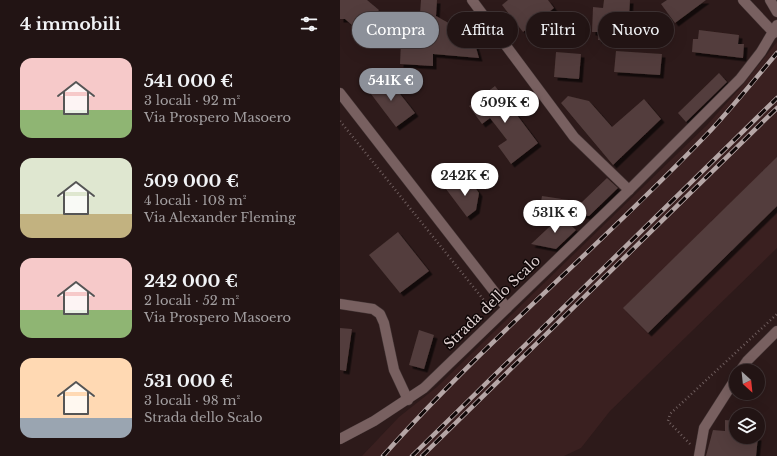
<!DOCTYPE html>
<html lang="it">
<meta charset="utf-8">
<style>
body{margin:0;font-family:"Libre Baskerville",serif;background:#2e2122;color:#f1f3f6;height:100vh;display:flex;flex-direction:column;font-size:15px;white-space:nowrap}
*{box-sizing:border-box;margin:0}
p{font-size:13px;color:#a29ea0}
.icon{flex:none;width:22px;height:22px;fill:none;stroke:currentColor;stroke-width:2;stroke-linecap:round;stroke-linejoin:round}
.map{position:relative;flex:1;overflow:hidden}
.sheet{display:flex;flex-direction:column;background:#221414;width:340px}
.sheet>*{flex:none}
.hud{position:absolute;left:12px;top:12px;width:365px;height:36px;display:flex;gap:8px}
.needle{width:26px;rotate:153deg}
.controls{position:absolute;left:389px;top:364px;display:grid;gap:8px}
.controls a{display:grid;place-items:center;width:36px;height:36px;border-radius:50%;background:#221414;box-shadow:0 4px 16px #0002,0 0 0 1px #3f3334;font-size:20px}
.price{position:absolute;translate:-50% -34px;padding:0 9px;border-radius:14px;background:#fff;color:#222;font-size:13px;line-height:26px;filter:drop-shadow(0 1px 2px #0008)}
.price::after{content:'';position:absolute;left:50%;top:24px;width:12px;height:9px;margin-left:-6px;background:inherit;clip-path:polygon(0 0,100% 0,50% 100%)}
.price.selected{background:#8c9099;color:#fff}
ul{padding:0;list-style:none}
li{display:flex;align-items:center;gap:12px;height:100px;padding:0 20px}
li span{display:grid;place-items:center;flex:none;width:112px;height:80px;border-radius:12px;color:#555}
li>.icon{margin-inline-start:auto}
span .icon{width:48px;height:48px;fill:#fffc;stroke-width:1}
li b{font-size:17px}
h2{display:flex;justify-content:space-between;align-items:center;height:48px;padding:0 20px;font-size:17px}
.chip{padding:0 14px;border-radius:18px;background:#221414;box-shadow:0 4px 16px #0002,0 0 0 1px #3f3334;font-size:14px;line-height:36px}
.chip.selected{background:#8c9099;color:#fff}
main{display:flex;flex:1;min-height:0}
.map>svg:first-child{display:block}
.built{fill:#3a2020}
.building{fill:#523d3c;filter:url(#shadow)}
.lines{fill:none;stroke-linecap:round;stroke-linejoin:round}
.minor-casing{stroke:#443636;stroke-width:11}
.path{stroke:#6f5e5e;stroke-width:2.5;stroke-dasharray:1 3;stroke-linecap:butt}
.minor{stroke:#786060;stroke-width:10}
.rail-casing{stroke:#b5a6a6;stroke-width:4.5}
.rail{stroke:#0f0707;stroke-width:3;stroke-dasharray:9;stroke-linecap:butt}
.labels{text-anchor:middle;dominant-baseline:central;stroke-width:3;stroke-linejoin:round;paint-order:stroke}
.street-label{font-size:14px;fill:#ded0d0;stroke:#0f0707}
</style>
<main>
<section class="sheet">
<h2>4 immobili<svg class="icon" aria-label="filters" viewBox="0 0 24 24"><path d="M4 7h16M4 17h16"/><circle cx="9" cy="7" r="2"/><circle cx="15" cy="17" r="2"/></svg></h2>
<ul>
<li><span style="background:linear-gradient(#f6c9c9 65%,#8fb573 0)"><svg class="icon" aria-label="home" viewBox="0 0 24 24"><path d="M3 11l9-7 9 7M6 9v11h12V9"/></svg></span><div><b>541 000 €</b><p>3 locali · 92 m²</p><p>Via Prospero Masoero</p></div></li>
<li><span style="background:linear-gradient(#dfe7d0 70%,#c2b280 0)"><svg class="icon" aria-label="home" viewBox="0 0 24 24"><path d="M3 11l9-7 9 7M6 9v11h12V9"/></svg></span><div><b>509 000 €</b><p>4 locali · 108 m²</p><p>Via Alexander Fleming</p></div></li>
<li><span style="background:linear-gradient(#f6c9c9 65%,#8fb573 0)"><svg class="icon" aria-label="home" viewBox="0 0 24 24"><path d="M3 11l9-7 9 7M6 9v11h12V9"/></svg></span><div><b>242 000 €</b><p>2 locali · 52 m²</p><p>Via Prospero Masoero</p></div></li>
<li><span style="background:linear-gradient(#ffd9b3 75%,#9aa5b1 0)"><svg class="icon" aria-label="home" viewBox="0 0 24 24"><path d="M3 11l9-7 9 7M6 9v11h12V9"/></svg></span><div><b>531 000 €</b><p>3 locali · 98 m²</p><p>Strada dello Scalo</p></div></li>
</ul>
</section>
<div class="map">
<svg width="437" height="456" viewBox="0 0 437 456">
<defs>
<filter id="shadow"><feDropShadow dx="3.5" dy="3.5" stdDeviation="0" flood-color="#0009"/></filter>
</defs>
<rect width="100%" height="100%" fill="#2d1a1a"/>
<polygon class="built" points="437,42 437,248 270,411 241,448 224,456 22,456 59,417 97,387 367,125 400,88"/>
<g class="building">
<polygon points="0,0 27,0 39,10 20,32 5,19 0,19"/>
<polygon points="81,0 97,0 96,16 125,32 135,44 139,58 93,54 93,66 60,64 61,41 78,42"/>
<polygon points="168,0 208,0 214,8 183,32 162,5"/>
<polygon points="264,0 290,0 289,17 280,17 278,41 258,40 259,32 252,32 253,7 263,8"/>
<polygon points="327,0 366,0 335,23 321,4"/>
<polygon points="359,30 399,35 398,44 404,44 403,58 352,52 353,39 358,39"/>
<polygon points="276,51 322,54 320,75 274,72"/>
<polygon points="216,52 241,54 239,79 214,77"/>
<polygon points="379,73 387,82 346,122 338,113"/>
<polygon points="46,76 75,113 56,127 28,90"/>
<polygon points="155,86 198,143 171,164 158,146 167,140 150,118 142,124 129,106"/>
<polygon points="228,96 249,101 272,127 304,99 321,119 273,165 221,103"/>
<polygon points="437,157 437,206 308,333 283,308"/>
<polygon points="267,178 278,188 249,216 200,208 202,196 242,202"/>
<polygon points="115,182 132,183 139,193 136,210 127,217 106,189"/>
<polygon points="221,216 236,230 216,249 191,244"/>
<polygon points="58,232 89,271 60,293 29,255"/>
<polygon points="0,328 12,329 6,371 0,370"/>
<polygon points="79,330 94,335 84,369 69,365"/>
<polygon points="385,420 396,421 396,437 418,437 416,456 366,456 373,430 385,431"/>
</g>
<g class="lines">
<defs>
<g id="minor">
<polyline points="132,0 234,137 289,190"/>
<polyline points="403,0 434,33"/>
<polyline points="430,0 437,12"/>
<polyline points="0,93 167,308"/>
<polyline points="0,304 33,309 40,314 44,323 54,370 68,400"/>
<polyline points="400,371 407,361 437,331"/>
<polyline points="0,439 34,421 84,388 289,190 400,79 421,52 437,25"/>
<polyline points="359,456 364,428 396,378"/>
</g>
</defs>
<use href="#minor" class="minor-casing"/>
<g class="path">
<polyline points="0,121 151,309"/>
<polyline points="350,444 328,421 330,414 437,314"/>
</g>
<use href="#minor" class="minor"/>
<defs>
<g id="rail">
<path d="M43 456C146 340 266 241 372 129 395 104 416 78 437 53"/>
<polyline points="72,456 437,98"/>
<polyline points="82,456 437,108"/>
</g>
</defs>
<use href="#rail" class="rail-casing"/>
<use href="#rail" class="rail"/>
</g>
<g class="labels">
<g class="street-label">
<text transform="translate(152 302) rotate(-44)">Strada dello Scalo</text>
</g>
</g>
</svg>
<div class="controls">
<a><svg class="needle" viewBox="-14 -14 28 28"><path d="M0-13l5 13h-10z" fill="#e53935"/><path d="M0 13l5-13h-10z" fill="#a29ea0"/></svg></a>
<a><svg class="icon" aria-label="layers" viewBox="0 0 24 24"><path d="M12 4l9 5-9 5-9-5zM3 14l9 5 9-5"/></svg></a>
</div>
<b class="price selected" style="left:51px;top:102px">541K €</b>
<b class="price" style="left:165px;top:124px">509K €</b>
<b class="price" style="left:125px;top:197px">242K €</b>
<b class="price" style="left:215px;top:234px">531K €</b>
<div class="hud">
<a class="chip selected">Compra</a>
<a class="chip">Affitta</a>
<a class="chip">Filtri</a>
<a class="chip">Nuovo</a>
</div>
</div>
</main>
